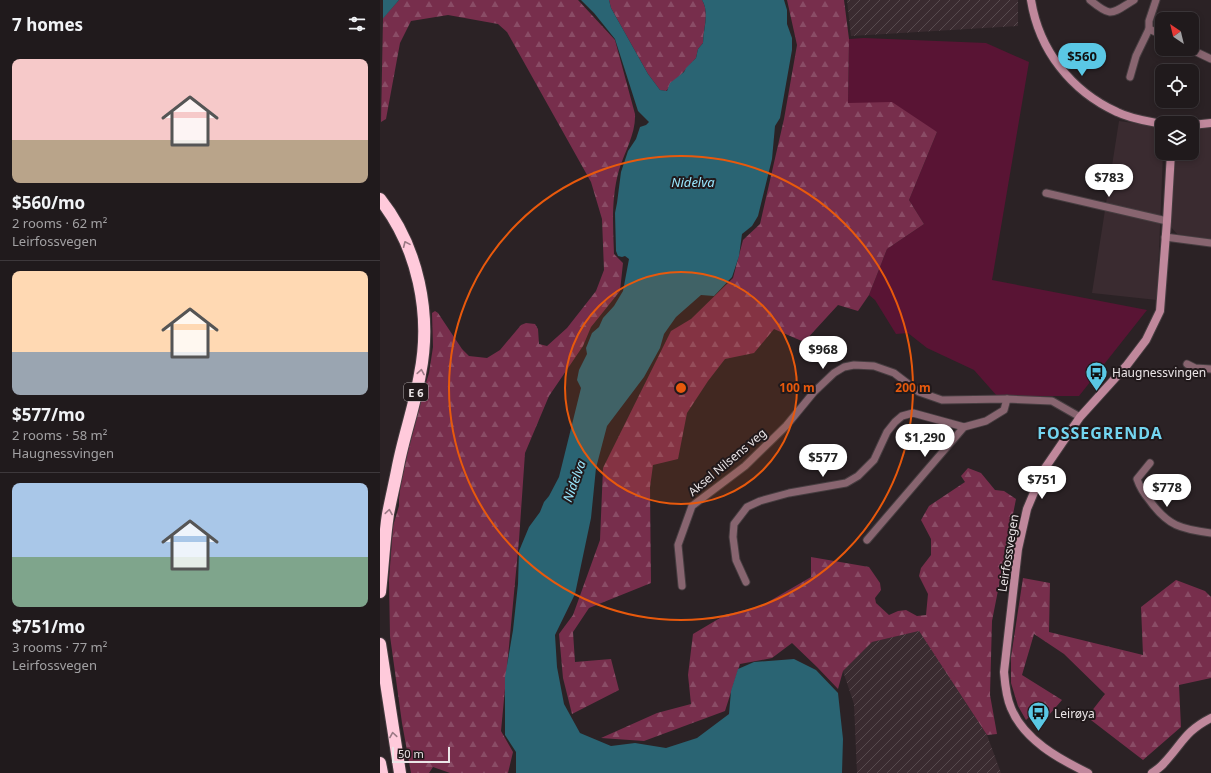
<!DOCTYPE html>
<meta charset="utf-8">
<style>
body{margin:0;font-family:"Noto Sans",sans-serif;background:#2d2729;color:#f1f3f6;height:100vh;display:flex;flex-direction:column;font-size:15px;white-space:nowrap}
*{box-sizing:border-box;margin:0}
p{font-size:13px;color:#a2a1a3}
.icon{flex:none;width:22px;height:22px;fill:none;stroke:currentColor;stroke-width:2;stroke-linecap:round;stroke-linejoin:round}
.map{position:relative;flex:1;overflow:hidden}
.panel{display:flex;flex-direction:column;background:#201a1c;width:380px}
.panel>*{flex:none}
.needle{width:26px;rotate:325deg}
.buttons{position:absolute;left:775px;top:12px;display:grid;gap:8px}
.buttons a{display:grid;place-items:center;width:44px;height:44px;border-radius:8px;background:#201a1c;box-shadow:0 2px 6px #0003,0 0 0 1px #3d383b;font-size:20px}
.scale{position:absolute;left:12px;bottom:10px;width:58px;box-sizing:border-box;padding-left:4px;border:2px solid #ebe5e7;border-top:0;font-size:11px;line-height:14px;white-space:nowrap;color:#ebe5e7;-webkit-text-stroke:3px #21191b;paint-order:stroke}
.price{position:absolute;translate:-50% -34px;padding:0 9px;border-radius:14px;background:#fff;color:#222;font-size:13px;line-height:26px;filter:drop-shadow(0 1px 2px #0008)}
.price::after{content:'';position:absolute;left:50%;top:24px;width:12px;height:9px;margin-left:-6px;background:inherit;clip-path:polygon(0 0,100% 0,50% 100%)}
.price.active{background:#5ac8e5;color:#111}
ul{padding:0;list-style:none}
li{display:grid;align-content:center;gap:8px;height:212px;padding:0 12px}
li+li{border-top:1px solid #3d383b}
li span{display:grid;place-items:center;height:124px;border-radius:8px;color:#555}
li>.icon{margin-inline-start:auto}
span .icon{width:72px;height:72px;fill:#fffc;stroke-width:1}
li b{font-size:17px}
h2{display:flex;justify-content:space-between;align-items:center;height:48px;padding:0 12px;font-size:17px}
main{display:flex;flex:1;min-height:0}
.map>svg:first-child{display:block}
.built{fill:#3a2b30}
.industrial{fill:url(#industrial-furrows)}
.green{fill:#591434}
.forest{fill:url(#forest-firs)}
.water{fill:#2a6473}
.pier{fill:#2b2225}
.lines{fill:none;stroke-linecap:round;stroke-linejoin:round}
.street-casing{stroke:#463d40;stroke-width:9}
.secondary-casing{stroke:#463d40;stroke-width:10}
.highway-casing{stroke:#463d40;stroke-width:14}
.street{stroke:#886570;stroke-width:7}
.secondary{stroke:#c0889c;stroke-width:8}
.highway{stroke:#ffcadb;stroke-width:12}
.oneway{stroke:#9b7a85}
.ring{fill:none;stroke:#e8590c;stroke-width:2}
.labels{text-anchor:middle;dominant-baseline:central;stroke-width:4;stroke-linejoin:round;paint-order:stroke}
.shield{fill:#21191b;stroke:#aea8aa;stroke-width:1}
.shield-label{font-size:11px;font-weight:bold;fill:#ebe5e7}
.poi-label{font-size:12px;fill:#ebe5e7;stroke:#21191b;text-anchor:start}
.street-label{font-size:12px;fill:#ebe5e7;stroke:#21191b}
.water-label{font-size:13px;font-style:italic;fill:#99e7fe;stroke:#21191b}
.district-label{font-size:16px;font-weight:bold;letter-spacing:1px;fill:#73d5f0;stroke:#21191b}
.centre{fill:#e8590c;stroke:#21191b;stroke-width:2}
.ring-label{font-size:12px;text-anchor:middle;font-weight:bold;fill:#e8590c;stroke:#21191b;stroke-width:4;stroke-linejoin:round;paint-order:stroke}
</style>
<main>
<section class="panel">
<h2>7 homes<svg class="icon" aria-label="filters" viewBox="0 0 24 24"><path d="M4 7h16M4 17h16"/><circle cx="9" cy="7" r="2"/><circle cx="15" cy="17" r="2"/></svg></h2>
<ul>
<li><span style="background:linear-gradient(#f6c9c9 65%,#b9a48a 0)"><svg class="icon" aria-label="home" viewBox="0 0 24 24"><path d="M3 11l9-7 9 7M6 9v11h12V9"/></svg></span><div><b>$560/mo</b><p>2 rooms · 62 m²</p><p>Leirfossvegen</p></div></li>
<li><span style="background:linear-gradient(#ffd9b3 65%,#9aa5b1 0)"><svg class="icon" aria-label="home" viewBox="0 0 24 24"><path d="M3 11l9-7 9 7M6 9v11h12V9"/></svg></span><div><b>$577/mo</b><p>2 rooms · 58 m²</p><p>Haugnessvingen</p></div></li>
<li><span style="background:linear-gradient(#a9c7e8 60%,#7fa58c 0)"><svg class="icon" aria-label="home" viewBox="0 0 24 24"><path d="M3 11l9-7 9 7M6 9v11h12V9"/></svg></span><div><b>$751/mo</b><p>3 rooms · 77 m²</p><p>Leirfossvegen</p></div></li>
</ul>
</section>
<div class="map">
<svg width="831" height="773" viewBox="0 0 831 773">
<defs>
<pattern id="industrial-furrows" width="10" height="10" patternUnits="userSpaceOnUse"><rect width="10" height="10" fill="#3a2b30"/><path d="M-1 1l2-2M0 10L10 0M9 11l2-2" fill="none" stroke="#574a4e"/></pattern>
<pattern id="forest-firs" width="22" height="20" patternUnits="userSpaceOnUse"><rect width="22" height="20" fill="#772e4c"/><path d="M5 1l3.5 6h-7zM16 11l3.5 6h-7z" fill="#8a4c66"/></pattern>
</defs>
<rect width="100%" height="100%" fill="#2b2225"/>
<g class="built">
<polygon points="739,121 782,127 783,153 777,300 712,293"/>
<polygon points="831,125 831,239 797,234 791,227 796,153 812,153 812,131"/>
</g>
<g class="industrial">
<polygon points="467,0 638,0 638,26 471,36"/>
<polygon points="539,631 607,735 621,773 477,773 474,704 463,671 492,642"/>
</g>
<polygon class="green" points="484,38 606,43 649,62 612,280 767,310 699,396 617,396 594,370 547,348 528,333 516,334 495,300 489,295 507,249 544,224 529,200 557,132 468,103 469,39"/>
<g class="forest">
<path d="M19 0H198L235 40 255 114C256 133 245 151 239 170 231 198 233 226 234 254L243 263 240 291 211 327 203 346 169 396 145 453 139 540 121 731 133 752 128 773H70L53 767 49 773H31L22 723 10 636 9 580 13 526 19 506V499L24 456 49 373 53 347 52 313 55 311 58 313 82 349 89 356 107 358 120 350 141 325 146 323 155 324 158 329 159 344 167 346 187 328 216 291 224 270 222 219 211 182 127 32 118 24 68 15 31 21 20 43 6 119 1 122 3 18Z"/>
<path d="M229 0H322C330 13 323 29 323 43L318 49 316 58 286 91 280 90 268 74 231 8Z"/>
<polygon points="407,0 464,0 469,39 468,103 512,102 557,132 529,200 544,224 507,249 489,295 478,311 458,305 424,342 394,329 374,353 345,359 328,381 307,413 298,459 273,465 270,487 271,583 209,608 193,632 195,662 231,659 239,690 192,714 183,678 179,634 193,615 220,540 223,468 291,331 311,319 353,278 363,240 380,224 404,119 417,45"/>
<polygon points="588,468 601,473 615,490 624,491 636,499 612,621 610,695 617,734 607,735 539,631 492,642 463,671 458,689 437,667 412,643 392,658 360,664 345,711 264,741 221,738 277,713 311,704 308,675 313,634 345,615 381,606 431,577 431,557 489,567 500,583 501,590 495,598 496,603 509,615 518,611 526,610 537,616 546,615 548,594 539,576 541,568 551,555 551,539 541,520 549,506 585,482 581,476"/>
<polygon points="643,578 670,583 669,632 763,655 761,607 796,580 825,591 831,597 831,678 799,685 801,727 763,760 707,717 725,694 684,654 654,634 642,675 682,700 669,715 657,709 646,720 638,706 631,683 631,657"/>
</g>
<g class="water">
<polygon points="0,0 19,0 0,22"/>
<path d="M201 0H229L231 8 268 74 280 90 287 91 290 83 304 72 306 68 316 58 318 49 323 43C323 29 330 13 322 0H404L407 10V24L412 38V50L400 118 395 126 392 159 378 216 372 226 362 234 359 256 352 277 334 296 321 295 296 317 284 334 280 348 264 377 227 426 216 468 211 518 195 594 175 635 177 667 184 704 200 733 231 746 255 743 286 748 317 738 349 714 351 691 358 669 374 662 414 659 436 670 458 693 463 739 462 773H136V752L125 735V677L133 630 138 584 139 551 149 527 160 512 164 502 169 496 179 477 201 388 197 380 199 370 207 354 206 348 212 333 219 327 223 318 234 306 243 291 249 259 245 256 242 257 238 256 236 251 235 213 237 203 241 172 248 151 256 139 260 127 266 125 269 122 258 111 235 39 214 13Z"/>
</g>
<polygon class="pier" points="0,0 3,0 3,21 0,24"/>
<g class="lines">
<defs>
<g id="street">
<path d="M710 0C732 18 731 14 754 0"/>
<polyline points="769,29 782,35"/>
<polyline points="810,49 831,59"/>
<polyline points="750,77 756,56 769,29 769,21 776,0"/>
<polyline points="666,193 787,221"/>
<polyline points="785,237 831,243"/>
<polyline points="807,364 815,368 831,369"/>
<path d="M770 463 757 479C760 488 764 494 770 501 788 526 801 529 831 533"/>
<polyline points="487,540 584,427 606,421 624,410 627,399"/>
<polyline points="366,582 356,560 353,537 354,524 367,507 380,501 409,493 466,483 478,476 494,460 507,432 515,422 522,416 533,413 584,427"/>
<polyline points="302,586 298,545 312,506 365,466 406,426 434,392 454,373 464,367 474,365 494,366 514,373 539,392 562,400 627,399 672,401 700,417"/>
</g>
<g id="secondary">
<path d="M651 0C659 50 691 91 737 112 751 119 767 121 782 124"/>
<polyline points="812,125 831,123"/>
<path d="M708 773C679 759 644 740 631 708 626 697 625 684 624 672L638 549 647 509 663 471 700 417 747 365 766 340 780 311 787 221 791 153"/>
<path d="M772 773C776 770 781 767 784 763 802 744 805 731 831 718"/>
</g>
<g id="highway">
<path d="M0 199C38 247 52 314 40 374 35 405 24 435 18 466 15 482 11 498 8 514 4 540 3 566 0 592"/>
<polyline points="0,644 20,773"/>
<polyline points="0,763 2,773"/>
</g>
</defs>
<use href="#street" class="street-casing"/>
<use href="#secondary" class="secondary-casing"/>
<use href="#highway" class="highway-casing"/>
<use href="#street" class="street"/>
<use href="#secondary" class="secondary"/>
<use href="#highway" class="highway"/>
</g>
<defs><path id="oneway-chevron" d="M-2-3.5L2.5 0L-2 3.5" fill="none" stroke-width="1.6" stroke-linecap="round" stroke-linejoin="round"/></defs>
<g class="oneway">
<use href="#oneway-chevron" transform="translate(26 244) rotate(-114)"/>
<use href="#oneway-chevron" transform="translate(41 372) rotate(-80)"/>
<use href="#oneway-chevron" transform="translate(9 512) rotate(-81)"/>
<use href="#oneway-chevron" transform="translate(13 735) rotate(-99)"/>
</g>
<circle cx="301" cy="388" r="116" fill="#e8590c" fill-opacity=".12"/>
<g class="ring">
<circle cx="301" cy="388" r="116"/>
<circle cx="301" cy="388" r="232"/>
</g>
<defs>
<symbol id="bus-pin" viewBox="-11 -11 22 30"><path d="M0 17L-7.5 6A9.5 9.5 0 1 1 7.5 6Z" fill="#5ac8e5" stroke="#21191b"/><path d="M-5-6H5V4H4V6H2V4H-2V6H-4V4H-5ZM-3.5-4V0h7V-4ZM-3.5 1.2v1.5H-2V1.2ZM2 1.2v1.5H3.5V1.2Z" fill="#111"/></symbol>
</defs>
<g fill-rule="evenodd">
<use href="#bus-pin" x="704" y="360" width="25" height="34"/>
<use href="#bus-pin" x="646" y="700" width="25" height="34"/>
</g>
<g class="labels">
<rect class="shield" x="24" y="383" width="24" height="18" rx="3"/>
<g class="shield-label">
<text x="36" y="392">E 6</text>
</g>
<g class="poi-label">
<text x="732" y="372">Haugnessvingen</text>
<text x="674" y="713">Leirøya</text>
</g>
<g class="street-label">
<text transform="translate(347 462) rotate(-40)">Aksel Nilsens veg</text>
<text transform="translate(628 553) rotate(-81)">Leirfossvegen</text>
</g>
<g class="water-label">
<text x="313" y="182">Nidelva</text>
<text transform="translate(194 481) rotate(-70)">Nidelva</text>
</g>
<g class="district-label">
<text x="720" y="433">FOSSEGRENDA</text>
</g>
</g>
<circle cx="301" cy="388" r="6" class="centre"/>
<g class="ring-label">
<text x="417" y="392">100 m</text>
<text x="533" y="392">200 m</text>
</g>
</svg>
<div class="buttons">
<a><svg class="needle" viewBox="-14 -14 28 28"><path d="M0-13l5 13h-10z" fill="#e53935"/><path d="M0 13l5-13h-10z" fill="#a2a1a3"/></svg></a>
<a><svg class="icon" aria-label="locate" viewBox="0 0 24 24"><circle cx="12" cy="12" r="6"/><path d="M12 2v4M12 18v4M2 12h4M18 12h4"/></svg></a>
<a><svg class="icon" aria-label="layers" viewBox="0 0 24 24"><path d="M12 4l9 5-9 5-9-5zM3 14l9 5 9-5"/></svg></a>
</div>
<div class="scale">50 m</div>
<b class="price active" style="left:702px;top:77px">$560</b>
<b class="price" style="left:729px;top:198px">$783</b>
<b class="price" style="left:443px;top:370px">$968</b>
<b class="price" style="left:545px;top:458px">$1,290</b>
<b class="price" style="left:443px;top:478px">$577</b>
<b class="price" style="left:662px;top:500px">$751</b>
<b class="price" style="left:787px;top:508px">$778</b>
</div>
</main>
